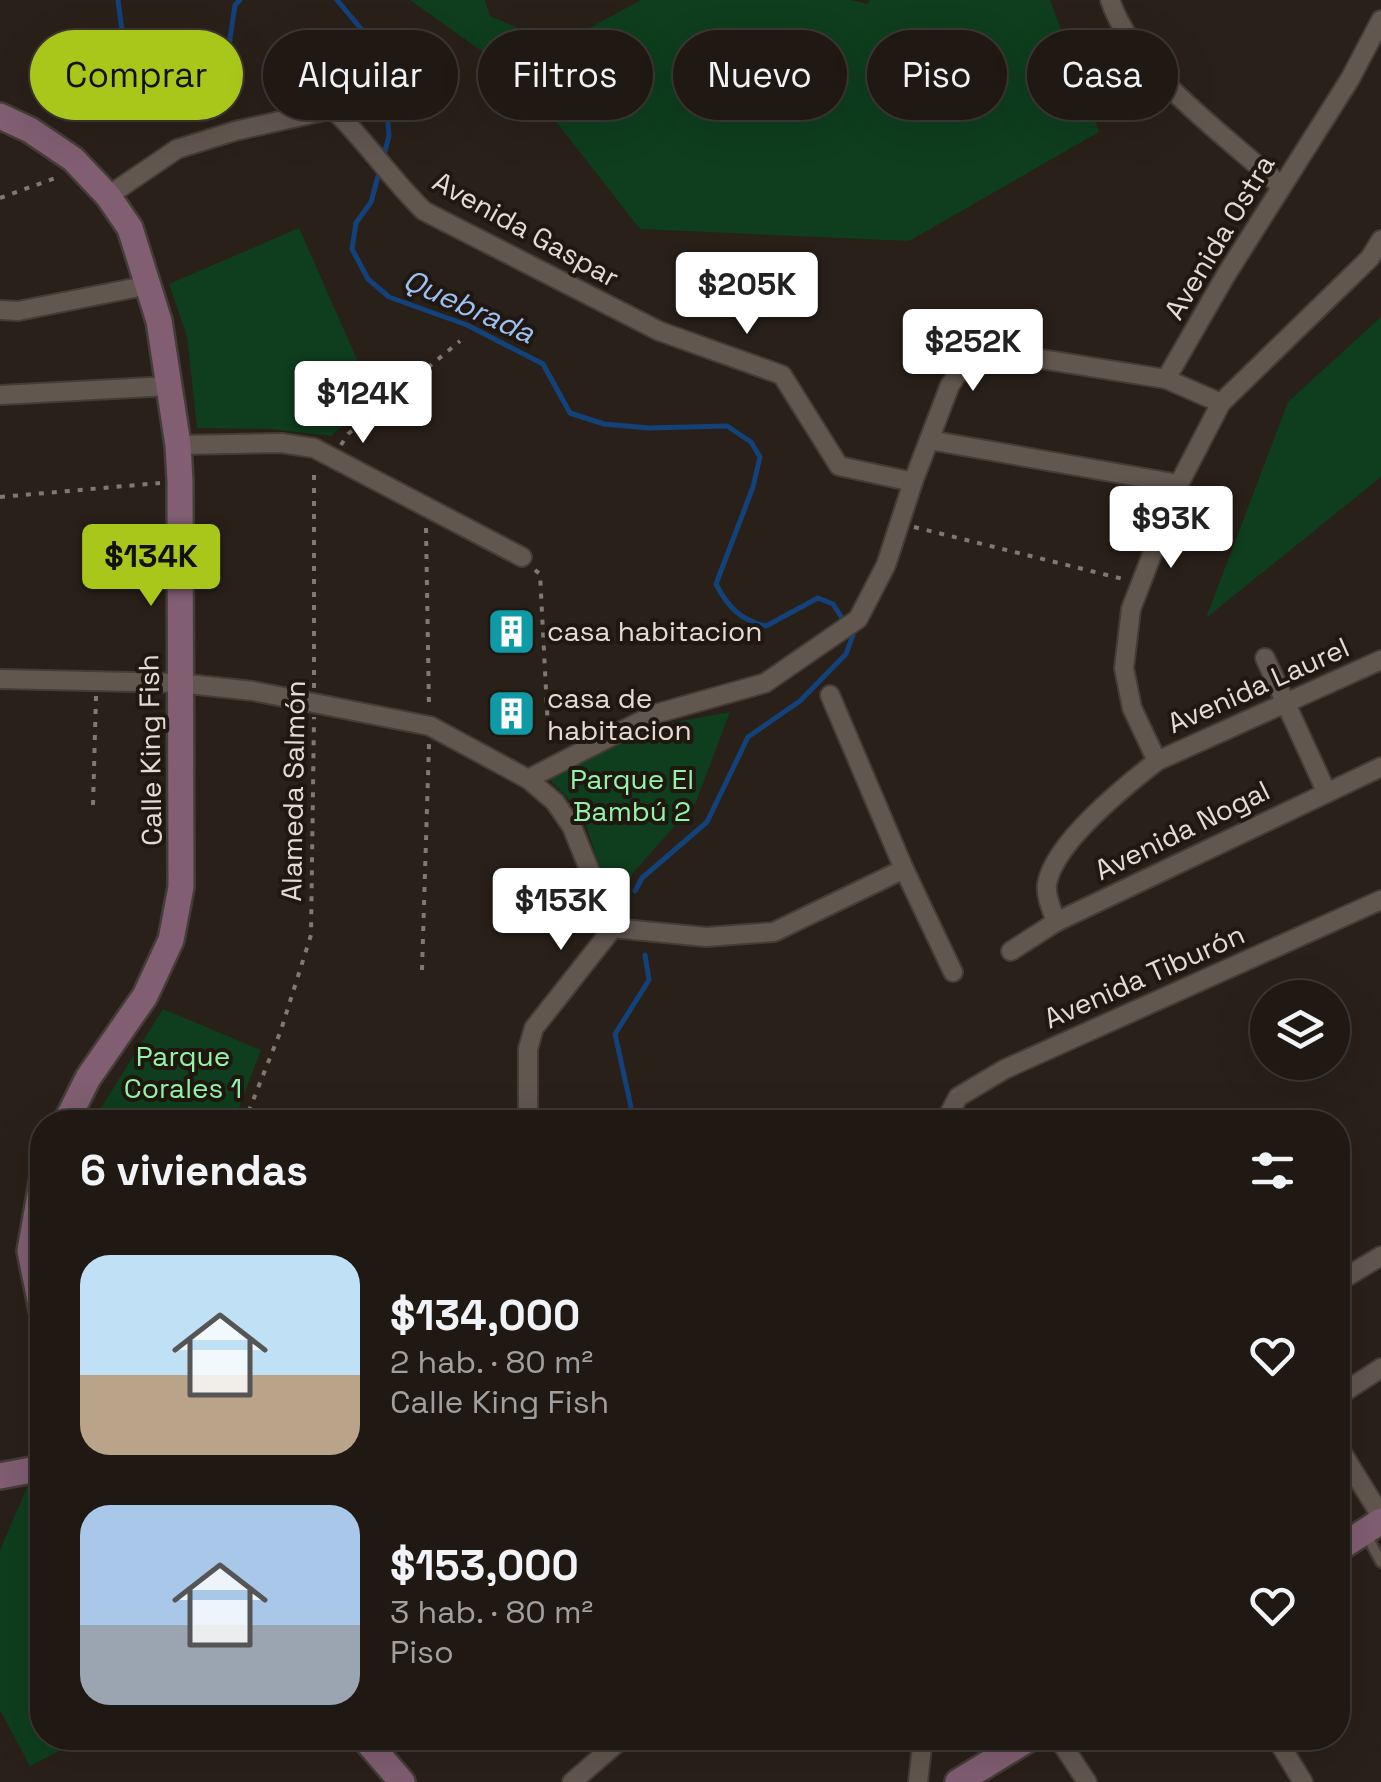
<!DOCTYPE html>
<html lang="es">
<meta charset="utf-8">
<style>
body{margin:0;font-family:"Space Grotesk",sans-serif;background:#2c2521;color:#f1f3f6;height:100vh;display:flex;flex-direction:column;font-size:38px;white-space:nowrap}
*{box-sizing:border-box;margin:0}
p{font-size:32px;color:#a1a0a0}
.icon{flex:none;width:55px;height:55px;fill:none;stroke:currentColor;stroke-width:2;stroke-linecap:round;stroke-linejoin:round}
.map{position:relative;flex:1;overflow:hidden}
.side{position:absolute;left:30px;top:1110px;width:1320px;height:640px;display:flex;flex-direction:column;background:#1f1813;border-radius:40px;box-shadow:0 10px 40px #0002,0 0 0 2px #3c3733}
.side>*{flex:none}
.banner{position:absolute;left:30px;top:30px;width:1322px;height:90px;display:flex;gap:20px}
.buttons{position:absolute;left:1250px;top:980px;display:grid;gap:20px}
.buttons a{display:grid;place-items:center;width:100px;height:100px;border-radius:50%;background:#1f1813;box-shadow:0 10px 40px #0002,0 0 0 2px #3c3733;font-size:50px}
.price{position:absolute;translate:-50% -85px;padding:0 22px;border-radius:10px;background:#fff;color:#222;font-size:32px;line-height:65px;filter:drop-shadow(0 2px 5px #0008)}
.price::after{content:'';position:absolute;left:50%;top:60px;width:30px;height:22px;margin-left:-15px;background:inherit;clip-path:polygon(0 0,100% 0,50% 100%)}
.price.active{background:#a9c71a;color:#111}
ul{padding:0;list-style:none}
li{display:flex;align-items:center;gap:30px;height:250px;padding:0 50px}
li span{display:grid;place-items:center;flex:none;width:280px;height:200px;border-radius:30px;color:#555}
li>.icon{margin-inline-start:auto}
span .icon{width:120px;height:120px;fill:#fffc;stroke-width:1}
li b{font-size:42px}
h2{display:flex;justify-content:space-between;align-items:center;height:120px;padding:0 50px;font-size:42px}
.pill{padding:0 35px;border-radius:45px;background:#1f1813;box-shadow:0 10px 40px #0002,0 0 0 2px #3c3733;font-size:35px;line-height:90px}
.pill.active{background:#a9c71a;color:#111}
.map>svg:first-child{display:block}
.green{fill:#0e3e1e}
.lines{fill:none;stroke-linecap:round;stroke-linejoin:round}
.stream{stroke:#13417a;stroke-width:5}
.lane-casing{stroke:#443c36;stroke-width:14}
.street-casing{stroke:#443c36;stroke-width:22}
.secondary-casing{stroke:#443c36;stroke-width:30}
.path{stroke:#807872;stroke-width:4;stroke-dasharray:5 8;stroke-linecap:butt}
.lane{stroke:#62574f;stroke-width:9}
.street{stroke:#62574f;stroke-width:18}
.secondary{stroke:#815e72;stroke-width:25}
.labels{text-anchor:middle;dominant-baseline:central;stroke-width:8;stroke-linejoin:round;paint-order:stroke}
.street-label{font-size:28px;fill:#e2dbd6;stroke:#201710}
.poi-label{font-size:28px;fill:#e2dbd6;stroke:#201710;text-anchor:start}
.park-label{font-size:28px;fill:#93f4a9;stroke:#201710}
.water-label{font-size:30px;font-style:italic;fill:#9bc1f4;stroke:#201710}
</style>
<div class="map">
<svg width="1381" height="1782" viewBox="0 0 1381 1782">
<rect width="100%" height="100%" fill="#292019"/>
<g class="green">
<polygon points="410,0 485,0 490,16 558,45 641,0 851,0 867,4 870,0 1050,0 1099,132 909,241 640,229 525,82"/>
<polygon points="299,228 374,398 331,436 271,429 197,428 187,336 169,284"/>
<polygon points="1381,317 1381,477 1206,618 1288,402"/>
<polygon points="730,712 696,802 632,874 627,894 610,899 582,813 548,778 654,726"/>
<polygon points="163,1009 261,1050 238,1110 230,1122 92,1122"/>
<polygon points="42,1481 42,1738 84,1738 30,1766 0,1710 0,1550 29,1483"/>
</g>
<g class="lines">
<g class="stream">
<path d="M118 0C124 49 128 93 183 105L214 87 226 65 235 5 240 0"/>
<polyline points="337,0 383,55 389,136 383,158"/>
<path d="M380 169 371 202 356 223 352 249 368 279 389 297 467 325 543 364 570 413 604 424 649 428 727 426 751 442 760 457 753 487 716 584C728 607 740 620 766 626L818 598 833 604 853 635 846 654 800 701 748 737 707 822 642 878 635 891"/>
<polyline points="629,1122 631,1107 615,1034 649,980 645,955"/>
</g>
<defs>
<polyline id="lane" points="1366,1534 1381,1562"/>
<g id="street">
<path d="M1110 0C1135 73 1224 134 1281 186"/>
<path d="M108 196 177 149 235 131 333 109C366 141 391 179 424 211L659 331 782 375 839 466 913 482"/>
<polyline points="0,310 18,311 149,285"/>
<polyline points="1166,379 1226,275 1350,79 1381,20"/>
<polyline points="0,395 170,386"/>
<polyline points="929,440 1179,484"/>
<polyline points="178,445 281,443 314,448 522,557"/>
<polyline points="1265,658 1326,791"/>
<polyline points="0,679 179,683 253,691 430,726 528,779 555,802 572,827 613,928 534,1028 528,1049 528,1122"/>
<polyline points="830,695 904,869 953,972"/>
<polyline points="1157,761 1381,660"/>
<polyline points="528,779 655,714 765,683 858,619 886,565 913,482 950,385 972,354 991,351 1166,379 1221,403"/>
<path d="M1056 922C1052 910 1045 895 1047 884 1054 843 1125 786 1157 761L1132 708 1124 668 1131 609 1179 484 1221 403 1370 258 1381 240"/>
<polyline points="613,928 706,937 774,932 904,869"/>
<polyline points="1011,951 1056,922 1381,767"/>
<polyline points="945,1122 958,1097 1005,1069 1381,900"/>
<polyline points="1338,1282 1381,1256"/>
<polyline points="1338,1396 1381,1368"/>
<polyline points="1338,1446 1381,1516"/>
<polyline points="1058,1738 1087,1782"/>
<polyline points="1276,1738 1303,1782"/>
<polyline points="572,1782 623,1738"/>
<polyline points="918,1782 923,1738"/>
</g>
<g id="secondary">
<polyline points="0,116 30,130 73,159 108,196 130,228 159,321 178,445 180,481 181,887 171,940 145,996 88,1078 66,1122"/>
<polyline points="42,1183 30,1251 42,1310"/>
<polyline points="0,1476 42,1468"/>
<polyline points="1338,1549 1381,1521"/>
<polyline points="364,1738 402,1782"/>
<polyline points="958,1782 1030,1738"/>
</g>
</defs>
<use href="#lane" class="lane-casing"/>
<use href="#street" class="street-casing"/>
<use href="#secondary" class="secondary-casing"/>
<g class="path">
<polyline points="0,198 61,176"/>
<polyline points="341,445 348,434 460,341"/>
<polyline points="0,497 160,483"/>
<polyline points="914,527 1123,579"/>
<polyline points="426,528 429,708"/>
<polyline points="535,570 540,574 549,748"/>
<polyline points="314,688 314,467"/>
<polyline points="93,805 96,696"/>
<polyline points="422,970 429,743"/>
<polyline points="241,1122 250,1108 281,1030 311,935 314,717"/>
</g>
<use href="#lane" class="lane"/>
<use href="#street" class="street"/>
<use href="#secondary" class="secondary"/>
</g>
<defs>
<symbol id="building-square" viewBox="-11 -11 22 22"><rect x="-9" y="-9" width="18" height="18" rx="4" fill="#0f9aa8" stroke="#201710"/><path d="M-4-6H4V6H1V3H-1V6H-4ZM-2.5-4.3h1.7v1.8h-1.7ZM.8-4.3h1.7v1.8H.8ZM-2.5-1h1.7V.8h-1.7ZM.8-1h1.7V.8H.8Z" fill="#fff"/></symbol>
</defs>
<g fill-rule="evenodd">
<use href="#building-square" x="484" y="604" width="55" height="55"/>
<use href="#building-square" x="484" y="686" width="55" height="55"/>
</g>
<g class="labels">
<g class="street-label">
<text transform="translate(526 229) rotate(29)">Avenida Gaspar</text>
<text transform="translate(1219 237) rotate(-59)">Avenida Ostra</text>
<text transform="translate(1258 685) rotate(-24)">Avenida Laurel</text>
<text transform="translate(150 750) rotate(-91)">Calle King Fish</text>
<text transform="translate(293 791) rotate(-89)">Alameda Salmón</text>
<text transform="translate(1182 830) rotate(-26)">Avenida Nogal</text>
<text transform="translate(1144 976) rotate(-24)">Avenida Tiburón</text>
</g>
<g class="poi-label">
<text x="547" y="631">casa habitacion</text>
<text x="547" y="698">casa de<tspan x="547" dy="32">habitacion</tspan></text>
</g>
<g class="park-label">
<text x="632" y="779">Parque El<tspan x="632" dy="32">Bambú 2</tspan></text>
<text x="183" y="1056">Parque<tspan x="183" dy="32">Corales 1</tspan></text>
</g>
<g class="water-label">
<text transform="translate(469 306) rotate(24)">Quebrada</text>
</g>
</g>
</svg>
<div class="buttons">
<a><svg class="icon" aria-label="layers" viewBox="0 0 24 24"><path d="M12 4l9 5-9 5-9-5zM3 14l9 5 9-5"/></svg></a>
</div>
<b class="price" style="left:747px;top:337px">$205K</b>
<b class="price" style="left:973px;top:394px">$252K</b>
<b class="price" style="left:363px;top:446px">$124K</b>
<b class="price" style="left:1171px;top:571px">$93K</b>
<b class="price active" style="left:151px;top:609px">$134K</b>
<b class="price" style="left:561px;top:953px">$153K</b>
<div class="banner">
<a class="pill active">Comprar</a>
<a class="pill">Alquilar</a>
<a class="pill">Filtros</a>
<a class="pill">Nuevo</a>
<a class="pill">Piso</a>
<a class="pill">Casa</a>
</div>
<section class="side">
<h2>6 viviendas<svg class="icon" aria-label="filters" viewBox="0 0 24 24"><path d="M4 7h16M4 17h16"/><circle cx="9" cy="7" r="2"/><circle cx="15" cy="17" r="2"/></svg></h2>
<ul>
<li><span style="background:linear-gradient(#bfe0f5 60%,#b9a48a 0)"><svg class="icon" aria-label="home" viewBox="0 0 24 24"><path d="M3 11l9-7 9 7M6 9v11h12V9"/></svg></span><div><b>$134,000</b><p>2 hab. · 80 m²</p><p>Calle King Fish</p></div><svg class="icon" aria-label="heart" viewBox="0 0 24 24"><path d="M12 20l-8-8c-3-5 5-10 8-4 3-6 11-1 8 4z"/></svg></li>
<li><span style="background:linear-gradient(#a9c7e8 60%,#9aa5b1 0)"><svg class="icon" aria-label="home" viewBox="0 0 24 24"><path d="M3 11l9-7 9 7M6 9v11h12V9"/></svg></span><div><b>$153,000</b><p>3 hab. · 80 m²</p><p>Piso</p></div><svg class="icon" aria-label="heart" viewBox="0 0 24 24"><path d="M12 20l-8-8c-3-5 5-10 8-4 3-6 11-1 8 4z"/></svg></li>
</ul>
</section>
</div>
